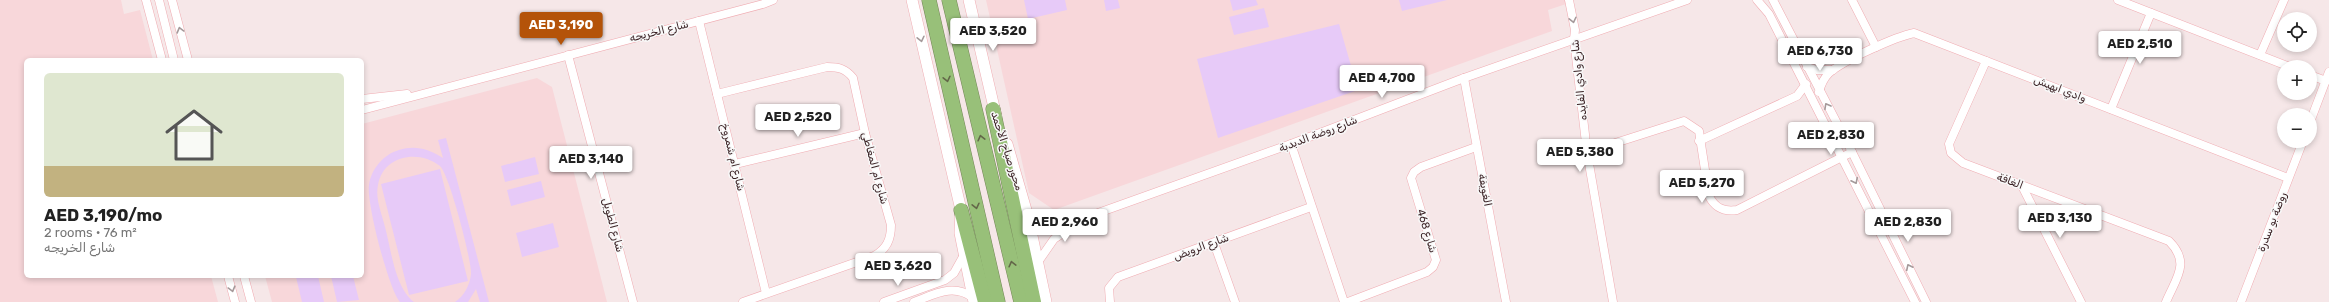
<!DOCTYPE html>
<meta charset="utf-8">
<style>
body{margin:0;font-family:Rubik,Vazirmatn,sans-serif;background:#f6f6f6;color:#222;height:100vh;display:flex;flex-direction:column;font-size:15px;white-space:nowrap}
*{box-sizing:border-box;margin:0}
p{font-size:13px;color:#767676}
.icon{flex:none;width:22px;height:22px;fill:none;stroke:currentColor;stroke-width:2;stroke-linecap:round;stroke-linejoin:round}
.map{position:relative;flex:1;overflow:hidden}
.drawer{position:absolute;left:24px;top:58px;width:340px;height:220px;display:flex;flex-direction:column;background:#fff;border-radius:6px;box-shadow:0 2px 6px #0003}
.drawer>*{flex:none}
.buttons{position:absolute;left:2277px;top:12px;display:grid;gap:8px}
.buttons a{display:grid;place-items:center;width:40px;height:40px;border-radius:50%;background:#fff;box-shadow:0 2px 6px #0003;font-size:20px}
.price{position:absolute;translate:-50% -34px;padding:0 9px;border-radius:4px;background:#fff;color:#222;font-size:13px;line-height:26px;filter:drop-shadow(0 1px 2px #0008)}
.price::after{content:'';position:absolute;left:50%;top:24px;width:12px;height:9px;margin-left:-6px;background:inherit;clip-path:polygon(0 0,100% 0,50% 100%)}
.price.on{background:#b45309;color:#fff}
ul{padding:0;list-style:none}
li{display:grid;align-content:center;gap:8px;height:212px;padding:0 20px}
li+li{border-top:1px solid #e0e0e0}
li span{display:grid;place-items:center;height:124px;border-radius:6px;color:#555}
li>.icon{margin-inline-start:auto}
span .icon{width:72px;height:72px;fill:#fffc;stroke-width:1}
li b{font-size:17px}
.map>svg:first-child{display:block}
.built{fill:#f8d7da}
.grass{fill:#e7caf8}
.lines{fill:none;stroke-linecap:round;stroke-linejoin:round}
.street-casing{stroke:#f0acb2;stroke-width:9}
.secondary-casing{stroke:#f0acb2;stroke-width:12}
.highway-casing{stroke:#76875a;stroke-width:15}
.street{stroke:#fff;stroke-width:8}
.secondary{stroke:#fff;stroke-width:11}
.highway{stroke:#98c079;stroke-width:14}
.oneway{stroke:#a59a9b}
.oneway2{stroke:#636749}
.labels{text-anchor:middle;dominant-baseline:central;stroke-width:3;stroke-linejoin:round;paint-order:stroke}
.street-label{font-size:11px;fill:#371e21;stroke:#f8f8f8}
</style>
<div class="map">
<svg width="2329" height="302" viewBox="0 0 2329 302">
<rect width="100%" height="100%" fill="#f6e7e8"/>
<g class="built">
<polygon points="0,0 121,0 124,14 140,10 153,60 26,60 26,276 211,276 218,302 0,302"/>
<polygon points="986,0 1565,0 1566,4 1548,10 1552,31 1054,210 1029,193"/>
<polygon points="537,78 552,87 607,302 272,302 265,276 362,276 362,124"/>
</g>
<g class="grass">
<polygon points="1024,0 1065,0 1067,10 1028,19"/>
<polygon points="1104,0 1118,0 1120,8 1106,11"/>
<polygon points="1230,0 1256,0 1258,5 1233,11"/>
<polygon points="1399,0 1447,0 1402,11"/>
<polygon points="1264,8 1269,27 1234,35 1229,17"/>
<polygon points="1339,24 1358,90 1218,138 1197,59"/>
<path d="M446 138 489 302H480L476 289 468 302H455C464 296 470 285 471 274 472 261 449 174 440 166 419 149 383 155 378 185 375 199 382 214 385 227 391 249 395 288 414 302H400C389 290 366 202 369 185 371 169 384 154 399 150 415 145 429 149 443 158L438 140Z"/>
<polygon points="535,157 539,174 505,182 501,166"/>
<polygon points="440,169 468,281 409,295 381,184"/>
<polygon points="541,181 545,197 511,206 507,190"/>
<polygon points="553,223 559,247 522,257 516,233"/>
<polygon points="318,276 324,302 302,302 296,277"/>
<polygon points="331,276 353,276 359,300 337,302"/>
</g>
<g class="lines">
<defs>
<g id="street">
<polyline points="146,0 162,60"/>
<polyline points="159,0 174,60"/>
<polyline points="172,0 188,60"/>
<polyline points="1569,0 1575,30 1574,39 1587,152 1613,302"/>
<polyline points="1757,0 1769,14 1915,302"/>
<polyline points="1773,0 1852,152 1926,302"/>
<polyline points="1852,0 1876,47"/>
<polyline points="2118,0 2290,67"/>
<polyline points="699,21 766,293"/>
<polyline points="568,55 633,302"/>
<polyline points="2260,55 2284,0"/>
<path d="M1986 61 1949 144 1951 153 1963 163 2169 241C2191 263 2176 278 2166 302"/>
<polyline points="1807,67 1817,70 1833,70"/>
<polyline points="2310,75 2326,81"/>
<polyline points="1464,78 1506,302"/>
<path d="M1819 92C1821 84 1824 78 1829 73 1844 60 1895 37 1914 33L2288 178"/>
<path d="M717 94 827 67C839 67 846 69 853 78L865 133 891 225C891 239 887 249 874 256L743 302"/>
<polyline points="362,99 407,94"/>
<polyline points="2111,109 2151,13"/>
<polyline points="362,110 763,4 773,0"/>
<polyline points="2310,122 2329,72"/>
<polyline points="1699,141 1797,96 1806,84"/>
<polyline points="1291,144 1344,302"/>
<path d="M1587 152 1684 121 1699 131 1709 196C1715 208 1724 212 1737 210L1852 152"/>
<polyline points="735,164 865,133"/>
<polyline points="2022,186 2081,302"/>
<polyline points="1028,217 1053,223 1084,218 1291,144 1464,78 1687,0"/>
<polyline points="1214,243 1235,302"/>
<polyline points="1038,262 1054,239 1082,220"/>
<polyline points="228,276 235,302"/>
<polyline points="244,276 251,302"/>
<polyline points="884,302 945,280 954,273 964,255"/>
<path d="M914 302C935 294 954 283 973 298"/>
<polyline points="1110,302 1109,288 1118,277 1311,207"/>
<polyline points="1348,302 1427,272 1433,267 1436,260 1411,178 1414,172 1421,167 1476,147"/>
<polyline points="2241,302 2303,141"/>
</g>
<g id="secondary">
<polyline points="912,0 961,210 960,233 974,302"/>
<polyline points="969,0 996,116"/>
<polyline points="1007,144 1028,217 1046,302"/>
</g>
<g id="highway">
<polyline points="929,0 998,302"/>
<polyline points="949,0 1021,302"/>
<polyline points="993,109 1034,302"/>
<polyline points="961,210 985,302"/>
</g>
</defs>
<use href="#street" class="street-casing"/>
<use href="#secondary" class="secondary-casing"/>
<use href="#highway" class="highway-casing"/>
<use href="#street" class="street"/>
<use href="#secondary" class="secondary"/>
<use href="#highway" class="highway"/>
</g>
<defs><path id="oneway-chevron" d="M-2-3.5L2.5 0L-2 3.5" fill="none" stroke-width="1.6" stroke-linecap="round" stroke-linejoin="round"/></defs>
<g class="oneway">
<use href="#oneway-chevron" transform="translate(1573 20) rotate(77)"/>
<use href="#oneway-chevron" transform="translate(180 30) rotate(-105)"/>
<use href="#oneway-chevron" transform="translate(921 39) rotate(77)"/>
<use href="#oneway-chevron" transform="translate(1827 106) rotate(-119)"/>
<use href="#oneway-chevron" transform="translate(1855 181) rotate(64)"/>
<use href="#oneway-chevron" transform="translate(1909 267) rotate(-116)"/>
<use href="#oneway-chevron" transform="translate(232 289) rotate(75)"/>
</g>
<g class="oneway2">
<use href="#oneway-chevron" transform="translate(947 79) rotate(77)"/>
<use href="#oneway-chevron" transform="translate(981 138) rotate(-104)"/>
<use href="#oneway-chevron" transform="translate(976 206) rotate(77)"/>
<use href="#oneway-chevron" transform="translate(1012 264) rotate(-104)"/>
</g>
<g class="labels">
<g class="street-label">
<text transform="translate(659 31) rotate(-14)">شارع الخريجه</text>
<text transform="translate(1579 80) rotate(-96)">شارع وادي الفايده</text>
<text transform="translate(2060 89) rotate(21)">وادي ابهيش</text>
<text transform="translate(1318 134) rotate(-21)">شارع روضة الدبدبة</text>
<text transform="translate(1007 151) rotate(72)">محور صباح الأحمد</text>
<text transform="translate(733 157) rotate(76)">شارع ام شمروخ</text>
<text transform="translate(875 168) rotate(75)">شارع ام المغاطي</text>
<text transform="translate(2010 181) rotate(21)">الغافة</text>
<text transform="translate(1485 190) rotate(79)">الغويفة</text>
<text transform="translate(2272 222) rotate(-69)">روضة بو سدرة</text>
<text transform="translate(613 225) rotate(75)">شارع الطويل</text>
<text transform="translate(1427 231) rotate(73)">شارع 468</text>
<text transform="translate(1201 247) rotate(-20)">شارع الرويض</text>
</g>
</g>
</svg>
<div class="buttons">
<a><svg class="icon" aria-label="locate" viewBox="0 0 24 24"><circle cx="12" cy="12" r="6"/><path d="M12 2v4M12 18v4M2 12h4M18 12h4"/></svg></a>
<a>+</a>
<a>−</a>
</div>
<b class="price on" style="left:561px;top:46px">AED 3,190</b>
<b class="price" style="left:993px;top:52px">AED 3,520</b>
<b class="price" style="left:2140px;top:65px">AED 2,510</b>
<b class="price" style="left:1820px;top:72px">AED 6,730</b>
<b class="price" style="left:1382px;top:99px">AED 4,700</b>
<b class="price" style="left:798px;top:138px">AED 2,520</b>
<b class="price" style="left:1831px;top:156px">AED 2,830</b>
<b class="price" style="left:1580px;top:173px">AED 5,380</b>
<b class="price" style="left:591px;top:180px">AED 3,140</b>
<b class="price" style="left:1702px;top:204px">AED 5,270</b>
<b class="price" style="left:2060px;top:239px">AED 3,130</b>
<b class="price" style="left:1065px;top:243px">AED 2,960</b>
<b class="price" style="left:1908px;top:243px">AED 2,830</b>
<b class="price" style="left:898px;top:287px">AED 3,620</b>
<section class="drawer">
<ul>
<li><span style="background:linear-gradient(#dfe7d0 75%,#c2b280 0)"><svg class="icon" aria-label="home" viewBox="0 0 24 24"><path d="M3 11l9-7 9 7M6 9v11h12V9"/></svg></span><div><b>AED 3,190/mo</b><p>2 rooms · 76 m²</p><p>شارع الخريجه</p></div></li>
</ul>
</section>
</div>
